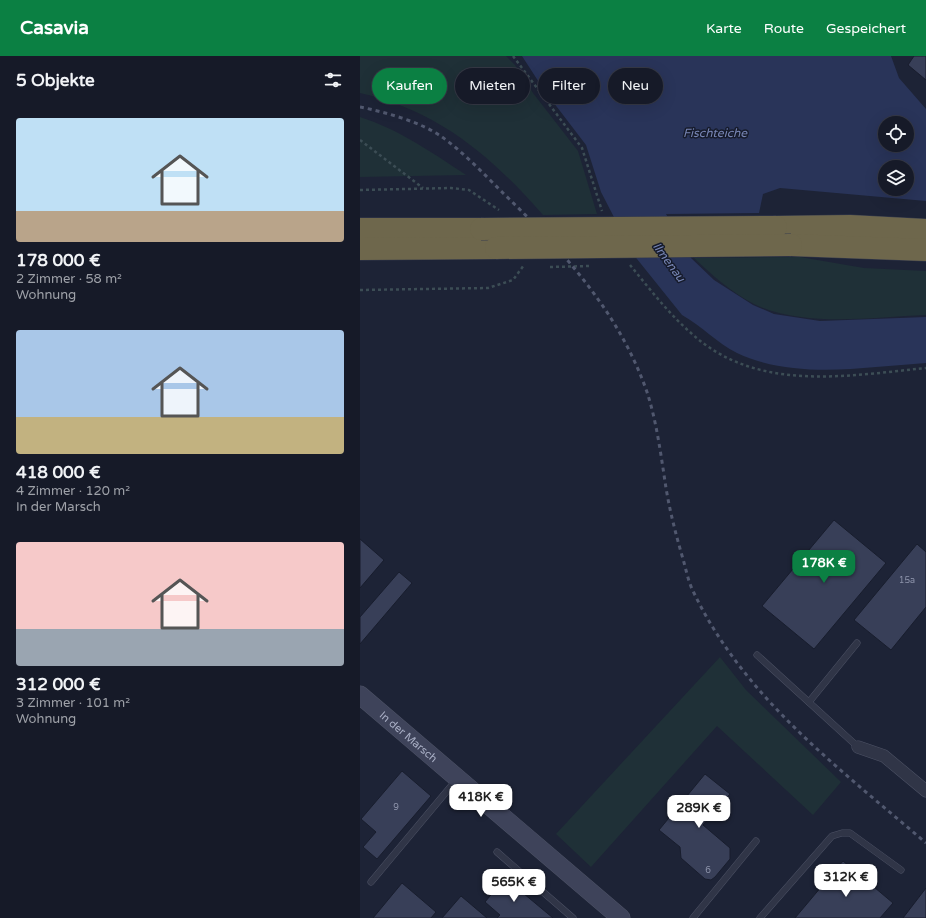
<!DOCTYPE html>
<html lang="de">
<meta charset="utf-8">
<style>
body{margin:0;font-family:"Varela Round",sans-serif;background:#232734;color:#f1f3f6;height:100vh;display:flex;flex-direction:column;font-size:15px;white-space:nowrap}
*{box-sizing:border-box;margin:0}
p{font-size:13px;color:#9ea1a8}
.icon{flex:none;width:22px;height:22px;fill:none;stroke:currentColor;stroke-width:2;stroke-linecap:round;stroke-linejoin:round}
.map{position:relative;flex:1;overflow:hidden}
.side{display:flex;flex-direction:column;background:#161a28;width:360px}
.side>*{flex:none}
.hud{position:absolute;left:12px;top:12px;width:380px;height:36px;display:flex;gap:8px}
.buttons{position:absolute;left:518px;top:60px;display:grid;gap:8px}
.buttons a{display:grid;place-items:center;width:36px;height:36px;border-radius:50%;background:#161a28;box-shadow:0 4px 16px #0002,0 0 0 1px #353845;font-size:20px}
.price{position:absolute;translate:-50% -34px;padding:0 9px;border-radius:8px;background:#fff;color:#222;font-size:13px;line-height:26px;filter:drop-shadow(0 1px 2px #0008)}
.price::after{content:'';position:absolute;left:50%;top:24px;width:12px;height:9px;margin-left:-6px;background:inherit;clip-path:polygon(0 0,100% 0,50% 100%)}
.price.active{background:#0b8043;color:#fff}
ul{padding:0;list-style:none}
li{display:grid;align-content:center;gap:8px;height:212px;padding:0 16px}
li span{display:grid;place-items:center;height:124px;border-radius:4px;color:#555}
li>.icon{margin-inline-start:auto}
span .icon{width:72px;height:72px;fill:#fffc;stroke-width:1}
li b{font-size:17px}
h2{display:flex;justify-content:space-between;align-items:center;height:48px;padding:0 16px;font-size:17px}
.pill{padding:0 14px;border-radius:18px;background:#161a28;box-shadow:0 4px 16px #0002,0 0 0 1px #353845;font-size:14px;line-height:36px}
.pill.active{background:#0b8043;color:#fff}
header{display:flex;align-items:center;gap:24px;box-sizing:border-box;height:56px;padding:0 20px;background:#0b8043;color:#fff}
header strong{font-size:19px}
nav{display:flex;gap:22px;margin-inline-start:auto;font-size:14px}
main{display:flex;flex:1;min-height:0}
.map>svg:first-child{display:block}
.green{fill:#1f3037}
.water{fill:#293459;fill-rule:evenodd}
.building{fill:#383f58;stroke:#181d2d}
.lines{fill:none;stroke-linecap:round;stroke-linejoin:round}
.lane-casing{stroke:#4d5265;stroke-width:7}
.street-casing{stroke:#4d5265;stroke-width:13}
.secondary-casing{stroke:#4d5265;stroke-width:19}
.highway-casing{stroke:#383d4e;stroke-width:23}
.path{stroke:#3c4d55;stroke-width:2.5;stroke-dasharray:3 3;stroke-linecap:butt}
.lane{stroke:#303547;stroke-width:6}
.street{stroke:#303547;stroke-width:12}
.secondary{stroke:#3e435a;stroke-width:18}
.highway{stroke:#6e674c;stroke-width:22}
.rail{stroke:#51586f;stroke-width:3;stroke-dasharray:4 4;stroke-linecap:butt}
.highway-bridge-casing{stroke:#383d4e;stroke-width:23;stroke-linecap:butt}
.highway-bridge{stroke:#6e674c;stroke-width:22}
.labels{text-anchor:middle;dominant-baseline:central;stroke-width:3;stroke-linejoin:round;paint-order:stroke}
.number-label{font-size:9px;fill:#8d93aa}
.street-label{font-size:11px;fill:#a9afc5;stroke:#161b2b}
.water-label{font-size:12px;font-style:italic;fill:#7785b4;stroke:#161b2b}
</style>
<header>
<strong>Casavia</strong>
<nav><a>Karte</a><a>Route</a><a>Gespeichert</a></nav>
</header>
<main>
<section class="side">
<h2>5 Objekte<svg class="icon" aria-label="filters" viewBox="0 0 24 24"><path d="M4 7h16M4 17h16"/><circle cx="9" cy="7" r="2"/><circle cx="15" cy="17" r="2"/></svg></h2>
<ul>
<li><span style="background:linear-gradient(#bfe0f5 75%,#b9a48a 0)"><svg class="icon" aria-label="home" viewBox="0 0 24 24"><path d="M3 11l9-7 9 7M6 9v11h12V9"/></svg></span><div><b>178 000 €</b><p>2 Zimmer · 58 m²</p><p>Wohnung</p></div></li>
<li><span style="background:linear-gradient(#a9c7e8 70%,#c2b280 0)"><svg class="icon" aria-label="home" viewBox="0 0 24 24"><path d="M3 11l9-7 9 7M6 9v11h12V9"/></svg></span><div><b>418 000 €</b><p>4 Zimmer · 120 m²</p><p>In der Marsch</p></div></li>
<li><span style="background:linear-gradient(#f6c9c9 70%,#9aa5b1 0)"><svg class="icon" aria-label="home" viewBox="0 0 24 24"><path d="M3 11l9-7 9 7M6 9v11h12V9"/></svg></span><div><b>312 000 €</b><p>3 Zimmer · 101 m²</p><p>Wohnung</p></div></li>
</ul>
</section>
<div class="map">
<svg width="566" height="862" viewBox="0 0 566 862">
<rect width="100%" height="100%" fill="#1d2336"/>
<g class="green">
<path d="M0 0H146L155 9 173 37 218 95 237 158 183 159C131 100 79 55 0 37Z"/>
<path d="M0 61C38 73 73 97 106 119L0 121Z"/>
<path d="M440 201 504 212 566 215V259C512 261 445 272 394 248 372 237 352 219 334 202Z"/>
<polygon points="360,601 386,634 481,726 453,759 357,670 231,811 196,778"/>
</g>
<path class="water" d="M162 0H531L539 22 566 53V145L420 132 403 138 399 157 306 158 331 202 354 224 393 249 414 258 460 265 566 261V307C504 311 435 324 377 297 357 287 342 270 322 259L273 198 241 136 226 89 184 34ZM525 67H547V89H525ZM525 111H547V133H525Z"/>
<g class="building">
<polygon points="554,0 566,0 566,24 548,9"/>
<polygon points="474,464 526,507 454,593 402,550"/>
<polygon points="0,483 24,504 0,532"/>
<polygon points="557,488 566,496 566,551 531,594 494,564"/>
<polygon points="39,516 52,527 0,588 0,561"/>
<polygon points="42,715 71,740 17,803 3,791 16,776 1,763"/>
<polygon points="345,718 370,738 343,769 370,792 370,803 355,821 351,824 345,823 321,802 320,791 299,774"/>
<polygon points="483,805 533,847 520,862 435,862"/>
<polygon points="145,822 193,862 137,862 140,859 125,846"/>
<polygon points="42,827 76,856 71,862 13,862"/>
<polygon points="566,832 566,862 543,862"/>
<polygon points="101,840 127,862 82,862"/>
</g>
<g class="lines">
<defs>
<g id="lane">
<polyline points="397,599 498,691"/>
<polyline points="449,646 497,587"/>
<polyline points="137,796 213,862"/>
<polyline points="11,826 97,723"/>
<polyline points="333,862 396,785"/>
<polyline points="400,862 472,780 482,777 490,777 541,814"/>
</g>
<polyline id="street" points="498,691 524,700 566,735"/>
<g id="secondary">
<path id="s1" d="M0 639 261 862"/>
</g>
<g id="highway">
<polyline points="416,171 490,170 566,174"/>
<polyline points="0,173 121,173"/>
<polyline points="431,189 566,194"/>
<polyline points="0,193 136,192"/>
</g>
</defs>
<use href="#lane" class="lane-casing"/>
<use href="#street" class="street-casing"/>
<use href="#secondary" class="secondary-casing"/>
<use href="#highway" class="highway-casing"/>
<g class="path">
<polyline points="153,0 222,92 242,155"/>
<polyline points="0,84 63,132"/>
<polyline points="0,134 91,132 109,134 139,154"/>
<path d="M270 209C289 232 308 257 331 277 396 337 486 320 566 312"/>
<polyline points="190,211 231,210"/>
<polyline points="0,234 128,232 153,224 164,209"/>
</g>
<use href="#lane" class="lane"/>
<use href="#street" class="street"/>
<use href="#secondary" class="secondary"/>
<use href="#highway" class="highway"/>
<path class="rail" d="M0 51C25 56 61 66 82 81 102 95 125 119 143 137 203 195 259 256 287 336 297 367 301 400 306 432 310 456 316 479 323 503 326 513 328 525 333 535 384 642 479 712 566 787"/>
<defs>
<g id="highway-bridge">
<polyline points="121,173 416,171"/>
<polyline points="136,192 431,189"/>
</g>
</defs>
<use href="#highway-bridge" class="highway-bridge-casing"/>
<use href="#highway-bridge" class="highway-bridge"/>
</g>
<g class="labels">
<g class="number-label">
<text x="547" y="524">15a</text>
<text x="36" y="751">9</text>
<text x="348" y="814">6</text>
</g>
<g class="street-label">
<text stroke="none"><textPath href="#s1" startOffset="64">In der Marsch</textPath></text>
</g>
<g class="water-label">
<text x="355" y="77">Fischteiche</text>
<text transform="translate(309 206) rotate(54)">Ilmenau</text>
</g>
</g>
</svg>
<div class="buttons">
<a><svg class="icon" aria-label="locate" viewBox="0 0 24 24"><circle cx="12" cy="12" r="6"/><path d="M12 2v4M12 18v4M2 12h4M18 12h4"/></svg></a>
<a><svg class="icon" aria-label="layers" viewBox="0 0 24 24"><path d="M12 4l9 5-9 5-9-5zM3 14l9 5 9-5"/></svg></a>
</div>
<b class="price active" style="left:464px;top:528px">178K €</b>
<b class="price" style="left:121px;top:762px">418K €</b>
<b class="price" style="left:339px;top:773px">289K €</b>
<b class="price" style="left:486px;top:842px">312K €</b>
<b class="price" style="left:154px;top:847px">565K €</b>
<div class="hud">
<a class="pill active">Kaufen</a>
<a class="pill">Mieten</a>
<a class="pill">Filter</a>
<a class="pill">Neu</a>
</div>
</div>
</main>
